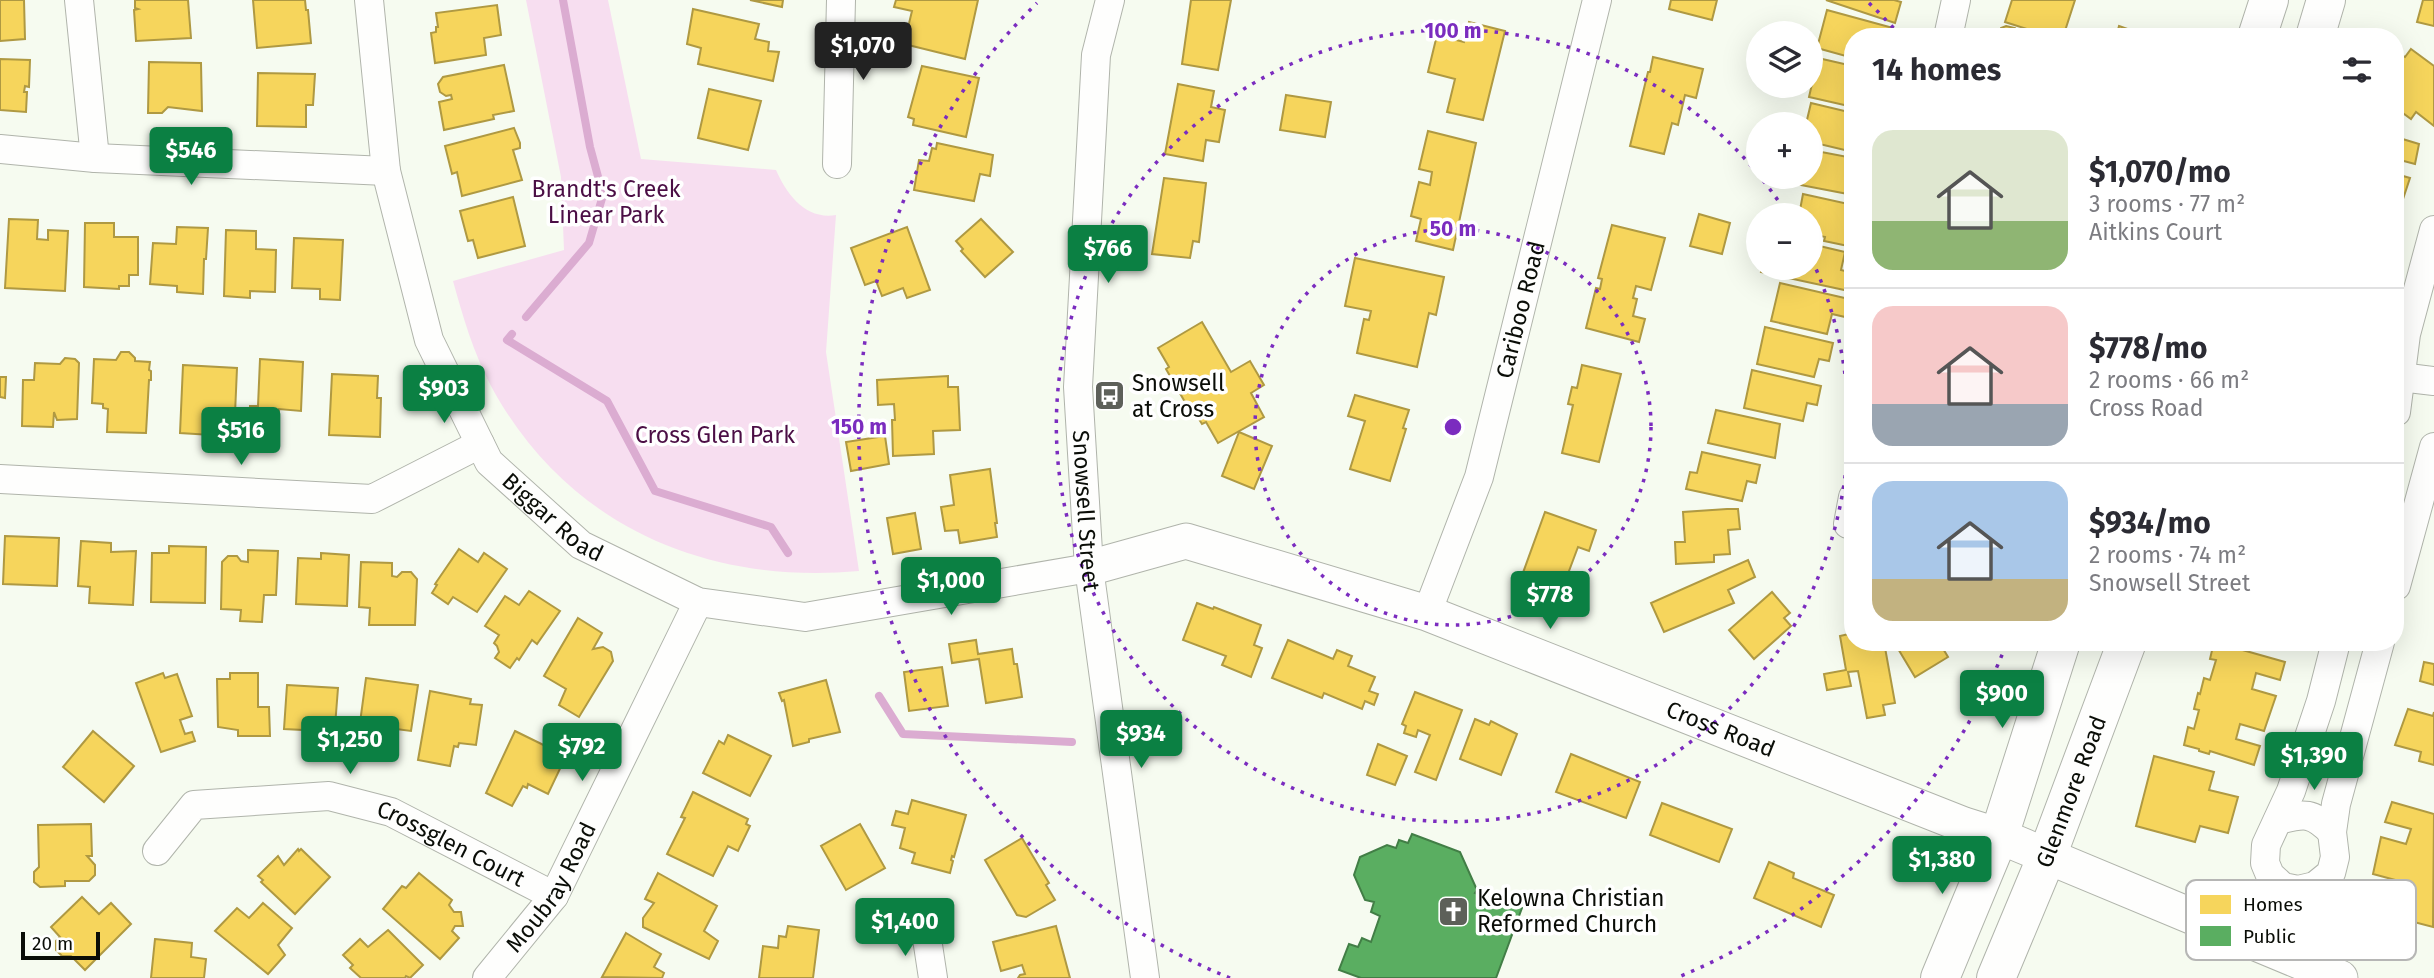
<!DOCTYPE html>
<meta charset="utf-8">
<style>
body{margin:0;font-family:"Fira Sans",sans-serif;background:#f7f7f7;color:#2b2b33;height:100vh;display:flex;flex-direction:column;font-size:26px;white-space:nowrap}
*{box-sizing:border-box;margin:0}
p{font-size:23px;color:#7c7c81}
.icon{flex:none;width:38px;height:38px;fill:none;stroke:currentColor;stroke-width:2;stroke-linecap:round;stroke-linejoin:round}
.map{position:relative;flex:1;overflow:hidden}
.drawer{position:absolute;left:1844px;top:28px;width:560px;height:623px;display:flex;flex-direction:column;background:#fff;border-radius:28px;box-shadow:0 7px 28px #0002}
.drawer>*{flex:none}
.buttons{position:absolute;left:1746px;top:21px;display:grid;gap:14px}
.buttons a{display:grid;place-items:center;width:77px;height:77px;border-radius:50%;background:#fff;box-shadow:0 7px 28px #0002;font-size:35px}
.scale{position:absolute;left:21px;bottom:18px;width:79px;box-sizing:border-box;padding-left:7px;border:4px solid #0a0d07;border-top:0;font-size:19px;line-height:24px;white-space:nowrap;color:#0a0d07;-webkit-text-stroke:5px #fff;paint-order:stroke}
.price{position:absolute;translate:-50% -60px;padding:0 16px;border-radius:7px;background:#0b8043;color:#fff;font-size:23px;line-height:46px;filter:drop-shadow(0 2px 4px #0008)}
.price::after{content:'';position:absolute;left:50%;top:42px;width:21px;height:16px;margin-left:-10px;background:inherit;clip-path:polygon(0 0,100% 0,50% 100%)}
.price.active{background:#222;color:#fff}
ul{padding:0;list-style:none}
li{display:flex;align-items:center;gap:21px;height:175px;padding:0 28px}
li+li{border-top:2px solid #e1e1e2}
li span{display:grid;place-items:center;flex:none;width:196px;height:140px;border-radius:21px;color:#555}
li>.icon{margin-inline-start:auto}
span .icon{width:84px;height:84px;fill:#fffc;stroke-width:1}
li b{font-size:30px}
h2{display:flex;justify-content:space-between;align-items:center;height:84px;padding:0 28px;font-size:30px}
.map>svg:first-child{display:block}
.green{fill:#f7def0}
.homes{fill:#f6d55c;stroke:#af9942;stroke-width:2}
.public{fill:#5aae61;stroke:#427e46;stroke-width:2}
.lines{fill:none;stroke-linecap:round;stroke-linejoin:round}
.stream{stroke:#dbacd1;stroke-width:8}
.minor-casing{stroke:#b0b4ab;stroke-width:30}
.tertiary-casing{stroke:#b0b4ab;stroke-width:37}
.secondary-casing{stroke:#b0b4ab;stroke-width:40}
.minor{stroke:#fefefd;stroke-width:28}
.tertiary{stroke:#fefefd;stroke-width:35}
.secondary{stroke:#fefefd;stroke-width:38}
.ring{fill:none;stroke:#7b2cbf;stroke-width:3.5;stroke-dasharray:3.5 7}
.labels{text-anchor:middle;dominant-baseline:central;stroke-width:7;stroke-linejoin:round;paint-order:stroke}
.park-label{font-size:23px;fill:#4b0e45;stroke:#fff}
.street-label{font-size:23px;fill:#0a0d07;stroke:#fff}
.poi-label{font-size:23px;fill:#0a0d07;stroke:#fff;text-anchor:start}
.key{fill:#fff;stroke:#b6b6b5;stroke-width:2}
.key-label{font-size:19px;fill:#0a0d07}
.centre{fill:#7b2cbf;stroke:#fff;stroke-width:3.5}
.ring-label{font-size:21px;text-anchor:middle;font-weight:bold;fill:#7b2cbf;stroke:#fff;stroke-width:7;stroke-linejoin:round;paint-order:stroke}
</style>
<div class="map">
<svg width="2434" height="978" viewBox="0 0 2434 978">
<rect width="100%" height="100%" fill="#f6fbf0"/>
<path class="green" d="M526 0H608L641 159 776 170C787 195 806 220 836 215L826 352 859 571C705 585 566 525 491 386 473 352 463 317 453 281L564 250 561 177Z"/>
<g class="homes">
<polygon points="0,0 24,0 25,39 0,41"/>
<polygon points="135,0 188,0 191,38 136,41 134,10 138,9 135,8"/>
<polygon points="253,0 305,0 306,10 308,10 311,43 257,48"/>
<polygon points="750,0 783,0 782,7"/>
<polygon points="896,0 978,0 965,59 904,44 912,11 894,7"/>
<polygon points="1191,0 1231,0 1218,70 1182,64"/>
<polygon points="1671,0 1717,0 1712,20 1669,9"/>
<polygon points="1826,0 1894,0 1901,2 1895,23"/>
<polygon points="2012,0 2075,0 2063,37 2052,37 2005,22"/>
<polygon points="2423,0 2434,0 2434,26 2417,22"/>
<polygon points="497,5 501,35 484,38 486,55 435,63 431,33 436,32 436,27 438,27 436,13"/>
<polygon points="693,9 759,24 755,39 769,42 768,51 779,52 773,81 698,64 701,48 687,44"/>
<polygon points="1827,10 1893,28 1891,37 1853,37 1853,58 1817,48"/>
<polygon points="1469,22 1505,31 1483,120 1447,112 1455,79 1428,72 1437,35 1464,42"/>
<polygon points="2006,26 2015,28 2017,32 2033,37 1998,37 2001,28"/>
<polygon points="2119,26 2150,37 2116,37"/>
<polygon points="2411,49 2434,66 2434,126 2416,112 2411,119 2396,108 2396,59 2400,54 2405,57"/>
<polygon points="1653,57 1703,69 1696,98 1685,95 1678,125 1672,123 1664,154 1630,146 1648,72 1650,72"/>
<polygon points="1818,58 1853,66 1853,107 1809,97"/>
<polygon points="0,59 30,60 29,87 25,86 24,92 27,92 26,112 0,110"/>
<polygon points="149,62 201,63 202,111 168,107 162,113 148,113"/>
<polygon points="504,65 514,111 493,115 494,119 444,130 439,102 452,99 451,95 446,96 440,92 438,84 443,77"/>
<polygon points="922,66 979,78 966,137 913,125 914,119 908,117"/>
<polygon points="258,73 315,74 313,105 306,105 306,127 257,126"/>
<polygon points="1178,84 1214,91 1211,107 1225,110 1219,142 1206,140 1203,161 1165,154"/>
<polygon points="709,89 761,101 748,150 698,138"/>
<polygon points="1286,95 1331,102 1325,137 1280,130"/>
<polygon points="1811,103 1853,113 1853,152 1811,142 1811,124 1806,124"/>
<polygon points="514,128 520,143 520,148 513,150 522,180 462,196 457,172 452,174 445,146"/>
<polygon points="1428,131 1476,143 1453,250 1416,241 1421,219 1411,216 1419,182 1430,185 1432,172 1419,169"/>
<polygon points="2396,137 2419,144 2415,164 2396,159"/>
<polygon points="937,143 993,155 990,176 980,174 974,201 914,190 919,160 929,161 932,148 936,149"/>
<polygon points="1811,150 1853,158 1853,195 1785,182 1786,177 1811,177"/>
<polygon points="2396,174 2410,178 2398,214 2396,213"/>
<polygon points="1164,178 1206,183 1199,242 1193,241 1190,258 1152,254"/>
<polygon points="1803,194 1853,205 1853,247 1824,241 1825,237 1811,234 1811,215 1790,215 1791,208 1800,210"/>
<polygon points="513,197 525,246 478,258 473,240 468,241 460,211"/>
<polygon points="1699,214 1730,223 1722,254 1690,246"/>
<polygon points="9,219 38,220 37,239 48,240 48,230 68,231 65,291 5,288"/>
<polygon points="981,219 1013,252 985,277 961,251 963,249 956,241"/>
<polygon points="85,223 114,223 114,237 138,237 138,275 129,275 129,286 119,286 119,289 84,287"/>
<polygon points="1612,225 1665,238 1651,290 1636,286 1633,298 1637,299 1633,316 1645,319 1639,342 1586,328 1596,288 1600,289 1602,279 1598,278"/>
<polygon points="177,227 208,228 206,259 204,259 203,294 177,292 177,286 150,284 153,243 176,244"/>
<polygon points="907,227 930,290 907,298 903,288 882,296 876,281 865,285 851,248"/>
<polygon points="226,230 256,231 256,249 276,250 275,292 250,291 250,298 224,296"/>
<polygon points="294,238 343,240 340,300 320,299 320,289 292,288"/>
<polygon points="1811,244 1845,252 1841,270 1853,273 1849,291 1761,272 1762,268 1811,268"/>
<polygon points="1355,258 1444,277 1436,315 1429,313 1417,367 1357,353 1364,319 1369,320 1371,311 1345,306"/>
<polygon points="1780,283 1849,299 1845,317 1832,314 1827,334 1771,321"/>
<polygon points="1202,322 1231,372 1250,361 1264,385 1251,393 1264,417 1218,443 1206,422 1202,424 1192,408 1189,409 1166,369 1169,367 1158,348"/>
<polygon points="1765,327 1833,343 1829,361 1819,359 1814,377 1757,364"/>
<polygon points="121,352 129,352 135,358 135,361 150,362 149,370 151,371 151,380 149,380 146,433 107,432 108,409 103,408 103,404 92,403 94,359 116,360"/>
<polygon points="65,358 75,359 79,363 77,419 57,420 54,412 53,427 22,426 23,380 34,380 35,363 60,364"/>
<polygon points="260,359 303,362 301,411 279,409 277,439 249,437 250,406 258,406"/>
<polygon points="183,365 237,368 235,414 217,413 217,417 212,417 211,435 180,433"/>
<polygon points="1582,365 1621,374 1599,462 1562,453 1573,405 1568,404 1572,387 1577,388"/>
<polygon points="1752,370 1821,386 1817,405 1807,403 1803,421 1744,408"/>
<polygon points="332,374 378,376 377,398 381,398 380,437 329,435"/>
<polygon points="948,376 948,387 958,387 960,430 933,431 934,454 893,456 892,420 895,420 894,404 878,405 877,380"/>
<polygon points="0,377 6,377 5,398 0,397"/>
<polygon points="1355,395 1409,410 1403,428 1406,429 1390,481 1350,469 1365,421 1348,416"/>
<polygon points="1716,410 1780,424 1775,458 1708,443"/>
<polygon points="1239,432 1272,446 1254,489 1222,476"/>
<polygon points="885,436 889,464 851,471 846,442"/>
<polygon points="1702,452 1760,465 1756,483 1747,481 1742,501 1686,489 1690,472 1697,473"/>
<polygon points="990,469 997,523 995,523 997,537 960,543 958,530 945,531 941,507 954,505 950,475"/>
<polygon points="1727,509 1738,509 1740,529 1728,530 1730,554 1714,555 1714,562 1676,564 1675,542 1685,542 1683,512"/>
<polygon points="1545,512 1596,530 1589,551 1578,547 1566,579 1559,576 1553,593 1520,581"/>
<polygon points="915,513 921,549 893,554 887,518"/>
<polygon points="5,536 59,538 57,586 3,584"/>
<polygon points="81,541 111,543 111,552 136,551 133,605 89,603 90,587 78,586"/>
<polygon points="169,546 206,547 205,603 151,602 152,553 169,553"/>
<polygon points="459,549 478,562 484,553 507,569 477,612 453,597 448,604 432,593 437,585 435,584"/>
<polygon points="248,550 278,551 276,595 264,595 262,622 240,621 241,610 221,609 222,562 228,556 237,556 241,561 248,562"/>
<polygon points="321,553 349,555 347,606 296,604 298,558 321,559"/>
<polygon points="1748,560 1755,577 1728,590 1734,603 1664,632 1651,603"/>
<polygon points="361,562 392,563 392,576 397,577 402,572 411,572 417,579 415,625 369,625 370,608 359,607"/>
<polygon points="529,591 560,611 537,644 532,640 519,660 517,658 510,668 495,658 499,652 497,646 494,643 499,635 485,626 505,596 519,605"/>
<polygon points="1772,592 1790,613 1784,618 1791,626 1754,659 1729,630"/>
<polygon points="1197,603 1213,609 1214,607 1261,625 1254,645 1262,648 1251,677 1222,665 1226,656 1183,640"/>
<polygon points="578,618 602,633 593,649 603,647 611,652 613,661 579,717 559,705 566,689 544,676"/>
<polygon points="1853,633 1853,642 1884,642 1895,703 1883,705 1885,715 1867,718 1858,671 1848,672 1851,686 1827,690 1824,674 1846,670 1840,636"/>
<polygon points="976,640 978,654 1012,649 1014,664 1017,664 1022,697 986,703 979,659 952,663 949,644"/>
<polygon points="1288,640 1333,659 1337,650 1352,656 1348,666 1375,677 1369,691 1378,694 1374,705 1365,701 1362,709 1324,693 1322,698 1272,678"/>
<polygon points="1894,642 1939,642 1948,657 1915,677"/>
<polygon points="2214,642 2285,662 2280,680 2256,673 2252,689 2276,696 2264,731 2240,724 2236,739 2260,746 2254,765 2210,751 2209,754 2199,751 2199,749 2184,745 2188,727 2194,729 2199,710 2194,709 2198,693 2200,694 2204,678 2210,680 2216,660 2210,659"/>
<polygon points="2424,662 2434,664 2434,685 2420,681"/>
<polygon points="942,667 948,706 909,711 904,672"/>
<polygon points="163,673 165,678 177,674 192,716 180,720 185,734 192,732 195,741 161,752 136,683"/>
<polygon points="230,673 258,673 258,707 269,707 270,736 238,736 238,730 218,727 217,679 230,679"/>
<polygon points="366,678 418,685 411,731 388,728 386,749 357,745"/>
<polygon points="826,680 840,732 809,739 809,742 793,746 784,700 782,701 779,693"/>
<polygon points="287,685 338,688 334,739 305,737 303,736 303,730 284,729"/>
<polygon points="430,691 471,699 470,704 482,705 476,745 459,743 458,747 454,746 450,766 418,760"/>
<polygon points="1415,692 1462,710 1436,780 1415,772 1430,735 1418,730 1416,737 1404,733 1406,726 1402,724"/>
<polygon points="2408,709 2433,716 2434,712 2434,765 2419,761 2421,752 2395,745"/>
<polygon points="1475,719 1489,725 1491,721 1517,734 1501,775 1460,759"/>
<polygon points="93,731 134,766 104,802 63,767"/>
<polygon points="515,731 566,756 548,794 528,784 527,788 523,786 512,806 486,793"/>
<polygon points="728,735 771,756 750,796 703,773 719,741 724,744"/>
<polygon points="1378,744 1407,756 1395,785 1367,775"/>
<polygon points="1571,754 1640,782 1626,818 1556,792"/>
<polygon points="2154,756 2214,772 2209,790 2238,797 2228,833 2200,826 2195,842 2136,826"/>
<polygon points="693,792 748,819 746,824 750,826 738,851 728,846 713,876 667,854 685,818 681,817"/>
<polygon points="912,800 966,815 954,857 952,856 951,860 953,861 950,873 912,863 915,853 900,848 905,828 892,825 896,811 908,814"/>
<polygon points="2392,802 2434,814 2433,927 2364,909 2369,889 2394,897 2399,881 2373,874 2381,837 2406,844 2411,829 2385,822"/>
<polygon points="1662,803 1732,829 1719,862 1650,835"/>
<polygon points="91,824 92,856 87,856 95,865 95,875 89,881 65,881 65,886 40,887 34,882 34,872 39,867 38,825"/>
<polygon points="860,824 885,868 846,890 821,846"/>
<polygon points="1022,838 1049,883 1046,885 1055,900 1026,917 1017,915 985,860"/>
<polygon points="298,849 299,851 301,849 330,877 295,914 261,882 263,880 258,876 278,856 284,865"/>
<polygon points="1769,862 1794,873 1793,878 1834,895 1821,927 1754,898"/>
<polygon points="419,873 452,900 449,905 454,912 461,912 463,926 455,926 452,931 459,938 440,959 383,909 402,886 406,888"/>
<polygon points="658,873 717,906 704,931 718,941 709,959 643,927 643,918 654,903 645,899"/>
<polygon points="82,897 99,914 111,903 131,924 85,970 71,956 62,956 56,950 56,941 60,937 51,927"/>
<polygon points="263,903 292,928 278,945 285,955 268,974 215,931 237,908 249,918"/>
<polygon points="788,926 819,930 813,978 759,978 763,946 778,948 779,936 786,937"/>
<polygon points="1056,926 1070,978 1018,978 1020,975 1025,974 1022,965 1001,971 993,942"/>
<polygon points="388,930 423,965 410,978 406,976 405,978 361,978 350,968 353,965 343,955 360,939 368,947"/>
<polygon points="626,933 661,954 654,967 664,973 662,978 602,977"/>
<polygon points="155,939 192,943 191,957 206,959 204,978 151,978"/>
</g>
<polygon class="public" points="1412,834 1460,852 1477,890 1475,893 1522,908 1496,978 1361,978 1339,970 1349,944 1358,947 1362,938 1371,942 1380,916 1371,912 1374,902 1365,900 1354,875 1360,857 1387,845 1396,848 1399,840 1408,843"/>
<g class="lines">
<g class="stream">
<polyline points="526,317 589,243 603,195 590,147 563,0"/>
<polyline points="512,334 507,340 607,401 655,491 771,527 788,553"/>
<polyline points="879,696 903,734 1072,742"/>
</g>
<defs>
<g id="minor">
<polyline points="79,0 95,158"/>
<path id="s1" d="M369 0 386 171 429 340 489 462 581 545 698 602 805 617 1089 568"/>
<path id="s2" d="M1110 0 1096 55 1078 387 1089 568 1145 978"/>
<polyline points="1948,37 1956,0"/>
<polyline points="0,149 95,158 386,171"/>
<polyline points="837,164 841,0"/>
<polyline points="2400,377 2434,381"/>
<polyline points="2396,412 2406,334 2434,230"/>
<polyline points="0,479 372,499 480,444"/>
<polyline points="1848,524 1853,497"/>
<polyline points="2396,586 2434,447"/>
<path id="s3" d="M1427 613 1479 477 1597 0"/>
<polyline points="2336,642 2321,701 2291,791 2266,845 2265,863 2270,875 2283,887 2298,890 2315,886 2331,873 2335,857 2332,832 2336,804 2380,642"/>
<path d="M2278 820C2305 813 2312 812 2332 832"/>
<path id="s4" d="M157 851 194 805 329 796 391 812 554 896"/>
<polyline points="926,932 933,978"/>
<path id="s5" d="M487 978 554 896 698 602"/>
</g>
<g id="tertiary">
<path id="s6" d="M1089 568 1186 541 1427 613 1964 825 1999 836 2340 978"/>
</g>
<g id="secondary">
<polyline points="2257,37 2269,0"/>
<polyline points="2315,37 2326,0"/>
<polyline points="1940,978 1999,836 2061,642"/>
<path id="s7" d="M1996 978 2047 856 2127 642"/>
</g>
</defs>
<use href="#minor" class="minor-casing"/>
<use href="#tertiary" class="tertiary-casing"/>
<use href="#secondary" class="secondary-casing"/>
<use href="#minor" class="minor"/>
<use href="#tertiary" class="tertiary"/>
<use href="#secondary" class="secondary"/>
</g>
<g class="ring">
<circle cx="1453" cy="427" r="198"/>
<path d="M1812 260A396 396 0 1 1 1787 214"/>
<path d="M2006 645A594 594 0 0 1 1676 978M1230 978A594 594 0 0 1 1037 3M1869 3A594 594 0 0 1 1898 33"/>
</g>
<defs>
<symbol id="bus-square" viewBox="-11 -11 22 22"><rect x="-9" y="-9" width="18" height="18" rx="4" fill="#5d6059" stroke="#fff"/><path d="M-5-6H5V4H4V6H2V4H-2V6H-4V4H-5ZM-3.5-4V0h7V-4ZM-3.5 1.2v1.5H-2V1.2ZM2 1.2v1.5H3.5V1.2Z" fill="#fff"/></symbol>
<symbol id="church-square" viewBox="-11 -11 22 22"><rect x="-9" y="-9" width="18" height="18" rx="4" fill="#5d6059" stroke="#fff"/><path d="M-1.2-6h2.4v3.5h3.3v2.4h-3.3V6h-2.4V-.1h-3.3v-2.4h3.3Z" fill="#fff"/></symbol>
</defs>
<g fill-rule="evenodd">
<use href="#bus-square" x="1092" y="378" width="35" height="35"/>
<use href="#church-square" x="1436" y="894" width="35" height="35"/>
</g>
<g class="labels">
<g class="park-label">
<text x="606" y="189">Brandt's Creek<tspan x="606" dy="26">Linear Park</tspan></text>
<text x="715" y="435">Cross Glen Park</text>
</g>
<g class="street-label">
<text stroke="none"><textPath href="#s3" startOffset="318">Cariboo Road</textPath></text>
<text stroke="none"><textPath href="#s2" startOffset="513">Snowsell Street</textPath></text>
<text stroke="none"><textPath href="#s1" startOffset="567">Biggar Road</textPath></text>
<text stroke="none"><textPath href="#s6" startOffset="668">Cross Road</textPath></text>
<text stroke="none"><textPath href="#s7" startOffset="201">Glenmore Road</textPath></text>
<text stroke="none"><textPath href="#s4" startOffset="326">Crossglen Court</textPath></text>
<text stroke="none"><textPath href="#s5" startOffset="112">Moubray Road</textPath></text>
</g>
<g class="poi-label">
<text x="1132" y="383">Snowsell<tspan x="1132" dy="26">at Cross</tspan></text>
<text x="1477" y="898">Kelowna Christian<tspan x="1477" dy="26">Reformed Church</tspan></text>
</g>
</g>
<rect x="2186" y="880" width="230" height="80" rx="10" class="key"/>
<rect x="2200" y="895" width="31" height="19" fill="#f6d55c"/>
<rect x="2200" y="926" width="31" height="20" fill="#5aae61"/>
<g class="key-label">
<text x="2243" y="911">Homes</text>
<text x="2243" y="943">Public</text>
</g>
<circle cx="1453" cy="427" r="10" class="centre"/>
<g class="ring-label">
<text x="1453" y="38">100 m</text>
<text x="1453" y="236">50 m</text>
<text x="859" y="434">150 m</text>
</g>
</svg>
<div class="buttons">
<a><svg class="icon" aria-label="layers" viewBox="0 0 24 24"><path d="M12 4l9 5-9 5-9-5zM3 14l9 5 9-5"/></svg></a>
<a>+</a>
<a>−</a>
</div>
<div class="scale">20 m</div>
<b class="price active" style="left:863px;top:82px">$1,070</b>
<b class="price" style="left:191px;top:187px">$546</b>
<b class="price" style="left:1108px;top:285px">$766</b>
<b class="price" style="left:444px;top:425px">$903</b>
<b class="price" style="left:241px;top:467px">$516</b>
<b class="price" style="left:951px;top:617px">$1,000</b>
<b class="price" style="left:1550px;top:631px">$778</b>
<b class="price" style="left:2002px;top:730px">$900</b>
<b class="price" style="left:1141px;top:770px">$934</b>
<b class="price" style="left:350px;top:776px">$1,250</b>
<b class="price" style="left:582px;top:783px">$792</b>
<b class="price" style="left:2314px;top:792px">$1,390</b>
<b class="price" style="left:1942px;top:896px">$1,380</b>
<b class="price" style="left:905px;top:958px">$1,400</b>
<section class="drawer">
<h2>14 homes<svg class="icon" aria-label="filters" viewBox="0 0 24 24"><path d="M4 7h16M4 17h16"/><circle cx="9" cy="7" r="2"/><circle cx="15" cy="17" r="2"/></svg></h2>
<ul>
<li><span style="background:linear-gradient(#dfe7d0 65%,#8fb573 0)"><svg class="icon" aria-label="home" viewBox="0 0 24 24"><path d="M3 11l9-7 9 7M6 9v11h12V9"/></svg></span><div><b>$1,070/mo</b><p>3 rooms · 77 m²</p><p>Aitkins Court</p></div></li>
<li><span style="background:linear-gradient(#f6c9c9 70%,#9aa5b1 0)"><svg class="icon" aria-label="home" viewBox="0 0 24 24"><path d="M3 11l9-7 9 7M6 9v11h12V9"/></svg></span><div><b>$778/mo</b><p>2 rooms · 66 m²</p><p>Cross Road</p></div></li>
<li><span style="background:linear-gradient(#a9c7e8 70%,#c2b280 0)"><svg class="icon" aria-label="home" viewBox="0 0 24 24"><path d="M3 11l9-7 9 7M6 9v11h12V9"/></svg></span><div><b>$934/mo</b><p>2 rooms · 74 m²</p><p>Snowsell Street</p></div></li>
</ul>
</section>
</div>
